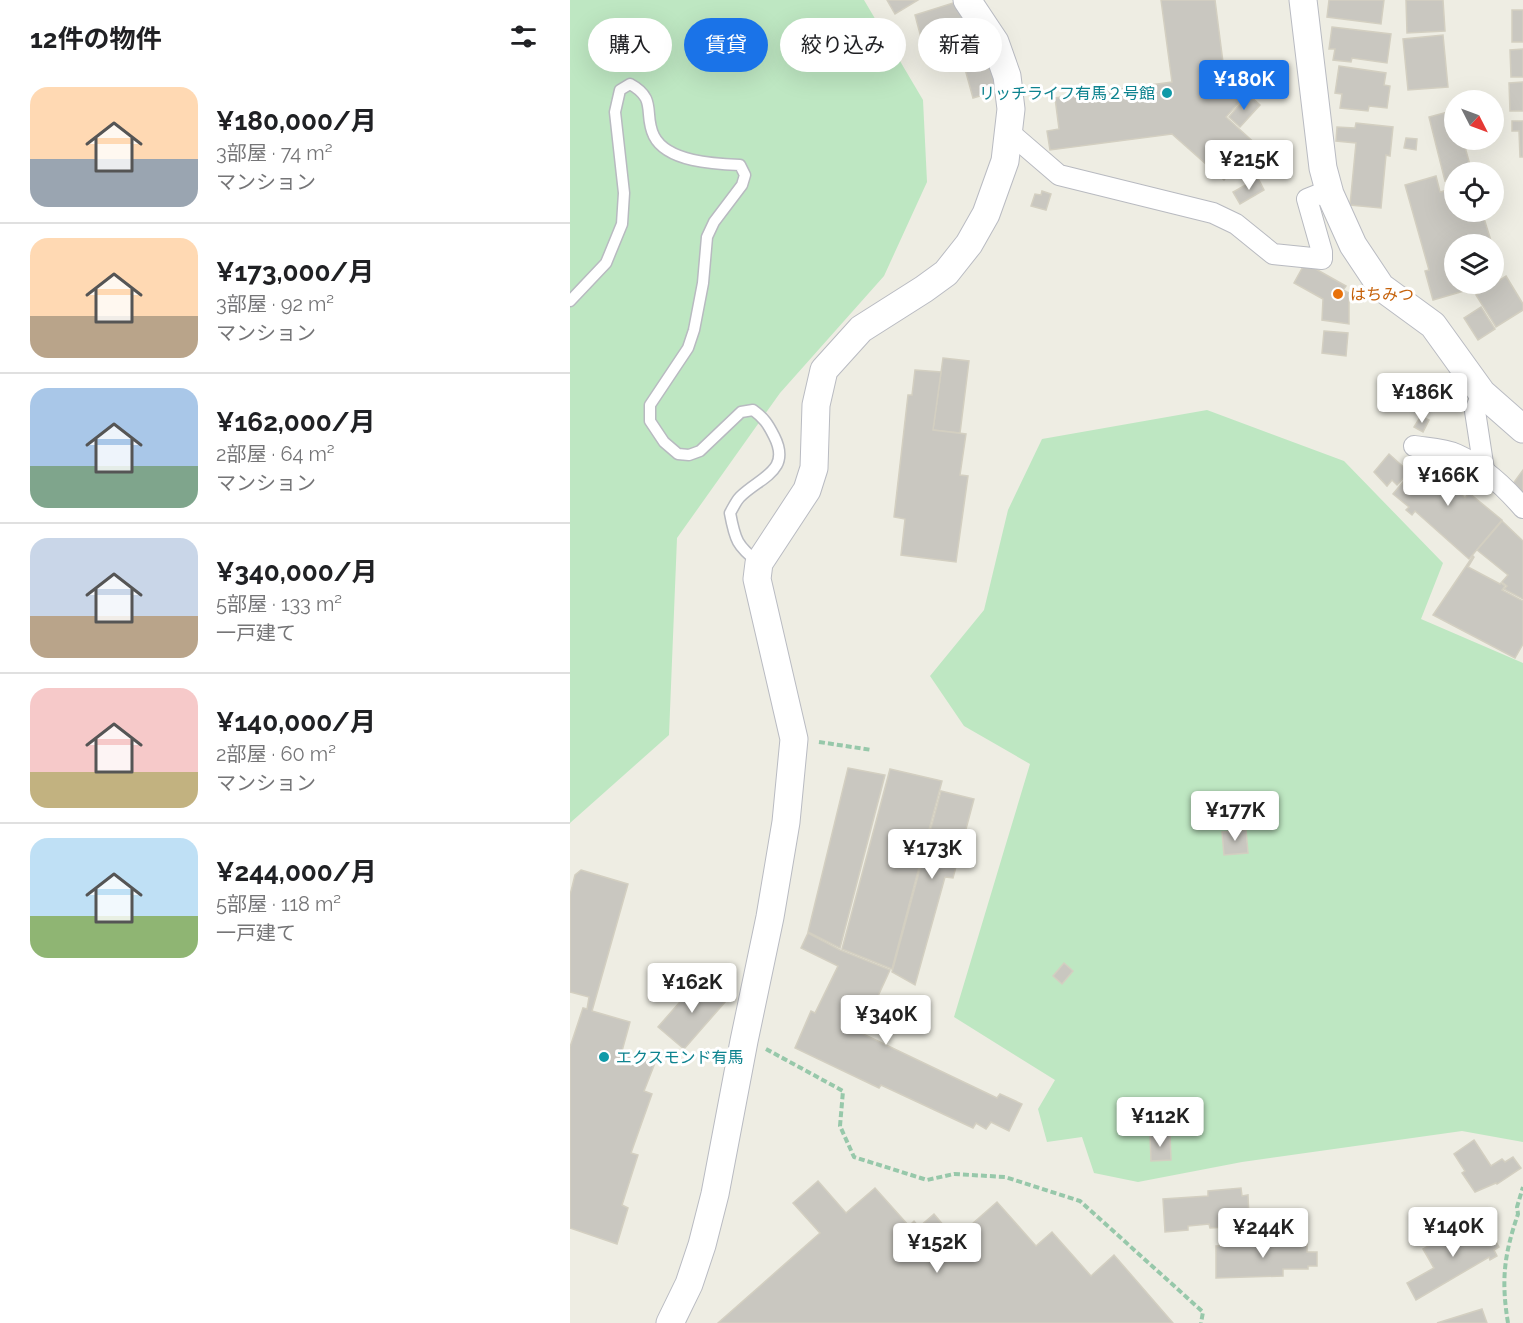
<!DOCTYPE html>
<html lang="ja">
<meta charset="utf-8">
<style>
body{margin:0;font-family:Raleway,"Noto Sans JP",sans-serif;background:#f2f2f2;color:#202124;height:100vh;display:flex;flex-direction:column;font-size:22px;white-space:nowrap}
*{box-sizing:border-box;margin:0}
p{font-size:20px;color:#757577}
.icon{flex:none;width:33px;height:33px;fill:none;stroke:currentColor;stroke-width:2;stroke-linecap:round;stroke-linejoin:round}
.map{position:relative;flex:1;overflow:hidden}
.sheet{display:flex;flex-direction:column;background:#fff;width:570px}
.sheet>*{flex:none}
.hud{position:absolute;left:18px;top:18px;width:570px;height:54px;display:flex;gap:12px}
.needle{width:39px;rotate:132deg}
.tools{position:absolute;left:874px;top:90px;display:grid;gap:12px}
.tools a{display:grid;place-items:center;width:60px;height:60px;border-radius:50%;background:#fff;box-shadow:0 6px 24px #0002;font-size:30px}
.price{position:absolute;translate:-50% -51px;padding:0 14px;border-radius:6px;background:#fff;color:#222;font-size:20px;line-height:39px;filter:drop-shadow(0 2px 3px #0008)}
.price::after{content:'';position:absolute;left:50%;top:36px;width:18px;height:14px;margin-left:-9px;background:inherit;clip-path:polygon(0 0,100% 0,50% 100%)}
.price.on{background:#1a73e8;color:#fff}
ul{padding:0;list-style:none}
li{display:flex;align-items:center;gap:18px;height:150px;padding:0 30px}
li+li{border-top:2px solid #e0e0e0}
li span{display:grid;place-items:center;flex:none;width:168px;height:120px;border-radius:18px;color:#555}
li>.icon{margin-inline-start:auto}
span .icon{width:72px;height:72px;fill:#fffc;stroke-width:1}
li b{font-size:26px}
h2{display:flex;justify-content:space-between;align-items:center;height:72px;padding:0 30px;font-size:26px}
.pill{padding:0 21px;border-radius:27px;background:#fff;box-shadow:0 6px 24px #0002;font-size:21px;line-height:54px}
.pill.on{background:#1a73e8;color:#fff}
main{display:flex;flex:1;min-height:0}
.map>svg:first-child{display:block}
.green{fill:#bee7c2}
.building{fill:#c9c7c0;stroke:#d3cfc1;stroke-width:1.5}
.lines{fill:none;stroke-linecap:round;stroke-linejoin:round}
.lane-casing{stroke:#b8bac0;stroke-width:13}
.street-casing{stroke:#b8bac0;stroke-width:22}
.secondary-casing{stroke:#b9bbc2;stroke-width:29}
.path{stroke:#97c8aa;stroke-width:4;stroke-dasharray:6 3;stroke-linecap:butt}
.lane{stroke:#fff;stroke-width:10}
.street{stroke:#fff;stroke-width:20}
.secondary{stroke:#fff;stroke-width:27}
.culture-dot{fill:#0f9aa8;stroke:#fff;stroke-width:2}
.food-dot{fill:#e8710a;stroke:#fff;stroke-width:2}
.labels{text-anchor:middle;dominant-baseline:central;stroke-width:6;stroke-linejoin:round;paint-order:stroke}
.culture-label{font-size:16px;fill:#0d838f;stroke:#fff;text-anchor:end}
.food-label{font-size:16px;fill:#c56008;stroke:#fff;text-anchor:start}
</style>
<main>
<section class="sheet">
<h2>12件の物件<svg class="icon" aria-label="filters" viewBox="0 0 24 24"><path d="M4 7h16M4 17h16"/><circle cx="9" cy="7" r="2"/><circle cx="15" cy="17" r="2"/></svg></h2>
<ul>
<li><span style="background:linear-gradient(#ffd9b3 60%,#9aa5b1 0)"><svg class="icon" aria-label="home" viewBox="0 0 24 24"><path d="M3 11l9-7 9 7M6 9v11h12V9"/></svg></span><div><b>¥180,000/月</b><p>3部屋 · 74 m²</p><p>マンション</p></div></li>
<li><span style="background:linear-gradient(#ffd9b3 65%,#b9a48a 0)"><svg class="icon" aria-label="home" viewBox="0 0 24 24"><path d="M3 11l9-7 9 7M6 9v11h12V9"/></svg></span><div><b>¥173,000/月</b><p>3部屋 · 92 m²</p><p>マンション</p></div></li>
<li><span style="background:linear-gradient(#a9c7e8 65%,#7fa58c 0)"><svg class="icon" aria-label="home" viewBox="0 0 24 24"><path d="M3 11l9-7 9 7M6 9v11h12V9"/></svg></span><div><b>¥162,000/月</b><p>2部屋 · 64 m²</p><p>マンション</p></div></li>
<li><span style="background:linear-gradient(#c9d6e8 65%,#b9a48a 0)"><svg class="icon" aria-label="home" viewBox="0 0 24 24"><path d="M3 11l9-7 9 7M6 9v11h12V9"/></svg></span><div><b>¥340,000/月</b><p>5部屋 · 133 m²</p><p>一戸建て</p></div></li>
<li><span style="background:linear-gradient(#f6c9c9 70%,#c2b280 0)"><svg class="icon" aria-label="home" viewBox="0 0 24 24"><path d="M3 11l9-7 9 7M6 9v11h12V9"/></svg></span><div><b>¥140,000/月</b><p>2部屋 · 60 m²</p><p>マンション</p></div></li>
<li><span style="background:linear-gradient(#bfe0f5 65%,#8fb573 0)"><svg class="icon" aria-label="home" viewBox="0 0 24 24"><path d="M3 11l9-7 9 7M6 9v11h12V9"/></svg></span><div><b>¥244,000/月</b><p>5部屋 · 118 m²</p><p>一戸建て</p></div></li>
</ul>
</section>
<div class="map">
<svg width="953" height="1323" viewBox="0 0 953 1323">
<rect width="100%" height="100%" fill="#eeede3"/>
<g class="green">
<polygon points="0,0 294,0 353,100 357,182 314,276 210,393 107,538 99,735 0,823"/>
<polygon points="637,410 774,461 873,563 851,619 953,663 953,1142 892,1131 672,1162 568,1182 524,1173 512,1137 477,1142 468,1109 485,1080 384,1017 460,764 394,726 360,676 414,610 438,510 472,439"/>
</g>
<g class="building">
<polygon points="317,0 348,0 325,14"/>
<polygon points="591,0 645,0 654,70 665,83 674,83 681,89 656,117 689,147 682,154 679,152 654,180 602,134 480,150 477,131 489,129 485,98 602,82"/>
<polygon points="759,0 814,0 811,24 757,17"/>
<polygon points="836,0 873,0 875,31 837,33"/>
<polygon points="386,2 394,12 399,30 384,36 386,40 383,41 383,44 370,48 370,44 354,49 345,15"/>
<rect x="942" y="10" width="11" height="32"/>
<polygon points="762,27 821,34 817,63 782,58 781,62 763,60 765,49 759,49"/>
<polygon points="403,29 419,62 427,91 403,98 392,58 388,59 385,49 389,47 386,36"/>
<polygon points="873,35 878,87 838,90 833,39"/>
<polygon points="953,49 953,77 941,77 940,50"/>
<polygon points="769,66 816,73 814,85 820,86 817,108 799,106 798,111 770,108 772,94 765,93"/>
<polygon points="953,82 953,111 940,111 939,83"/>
<polygon points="678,94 690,105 670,127 659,117"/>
<polygon points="885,110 885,140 893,140 902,172 885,172 885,178 875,181 859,117"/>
<polygon points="942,121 953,121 953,157 950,157 949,131 942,131"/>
<polygon points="786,123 823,127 820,156 816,155 811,208 780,205 786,143 766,141 767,127 785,128"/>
<polygon points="836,138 847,139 846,150 834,148"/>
<polygon points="866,176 870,192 885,188 885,212 912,212 922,244 885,244 885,284 892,284 894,291 863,300 855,271 859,270 835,185"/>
<polygon points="688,178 694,190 670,204 663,192"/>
<polygon points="472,191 481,194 476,210 461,206 465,194 471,195"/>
<polygon points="735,263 776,286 773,290 779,293 779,324 752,320 753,299 724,283"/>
<polygon points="936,276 953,304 953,310 926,327 906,295"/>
<polygon points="911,307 925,329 908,340 894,318"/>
<polygon points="754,331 778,333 776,356 752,353"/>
<polygon points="373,358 399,361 390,433 363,430"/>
<polygon points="345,370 371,372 363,430 396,434 390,475 398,476 386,562 331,555 335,519 324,517 338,395 342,395"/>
<polygon points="851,416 859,420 853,432 844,427"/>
<polygon points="819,454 839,472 827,485 822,480 817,486 804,472"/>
<polygon points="849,463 876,470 878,467 898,485 891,494 895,498 899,493 932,520 899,559 845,511 842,515 836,510 839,507 823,494"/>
<polygon points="953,470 953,493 942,485"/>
<polygon points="932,521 953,541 953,599 934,589 937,586 932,582 938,575 907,550"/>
<polygon points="903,556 904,557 898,567 930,584 931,583 935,586 932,590 953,601 953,644 945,658 863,615"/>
<polygon points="278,768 315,775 270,948 238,932"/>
<polygon points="320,769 372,781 322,969 272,949"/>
<polygon points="371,791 404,799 383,878 375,877 345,985 322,972"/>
<polygon points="676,830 678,853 654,855 652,832"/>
<polygon points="11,870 58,884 22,1011 60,1022 52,1051 85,1063 74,1091 82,1094 61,1153 68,1155 52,1205 58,1208 47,1244 0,1228 0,1047 13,1008 17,1009 19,997 0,992 0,895 5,875"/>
<polygon points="238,933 270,950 320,970 291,1033 427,1098 430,1094 452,1104 439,1131 421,1122 416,1129 406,1123 403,1128 311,1085 309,1088 225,1048 241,1011 245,1013 268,966 231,948"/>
<polygon points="494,963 503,971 492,984 483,976"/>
<polygon points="130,979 155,1002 114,1049 88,1027"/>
<polygon points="580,1135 600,1135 601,1160 581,1161"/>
<polygon points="904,1140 921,1166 932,1159 935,1162 943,1157 951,1168 927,1184 926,1183 905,1192 892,1173 895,1171 884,1154"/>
<polygon points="248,1181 276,1213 305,1188 339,1226 344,1221 349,1227 364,1214 385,1239 427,1202 466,1246 482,1232 521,1276 544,1255 603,1323 148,1323 250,1233 223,1203"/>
<polygon points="671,1188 672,1196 678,1195 679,1218 674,1218 674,1226 640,1228 639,1224 618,1226 618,1230 595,1232 593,1199 638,1196 638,1191"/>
<polygon points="901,1221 911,1238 920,1232 929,1247 924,1250 927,1256 920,1260 919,1257 846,1300 837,1283 864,1268 853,1249"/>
<polygon points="737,1240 737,1252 747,1252 747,1266 738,1266 738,1269 713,1269 713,1276 646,1278 646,1246 677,1245 677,1241 691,1241 691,1245 712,1245 711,1241"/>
<polygon points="912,1309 917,1323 867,1323"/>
</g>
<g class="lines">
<defs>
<path id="lane" d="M0 301 36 263 52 224 54 193 45 112 50 90 60 84C88 99 73 114 84 136 97 162 145 164 170 165L175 175 172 185 144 222 137 237 133 283 124 330 118 348 80 405V421L94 442 108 454 119 455 130 451 171 412 183 410C194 418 198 424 204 436 222 471 190 477 170 497 166 501 163 508 160 513 165 540 167 546 189 563"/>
<g id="street">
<polyline points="439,132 489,175 643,213 666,224 703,254 752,259 752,252 737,199 747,195 760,194"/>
<polyline points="912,393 905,411 914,470"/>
<path d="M844 446C857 448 874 448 886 454 913 466 934 486 953 508"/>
</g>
<g id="secondary">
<polyline points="733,0 753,168 760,194 783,245 811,287 863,325 912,393 953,429"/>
<polyline points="100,1323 119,1284 132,1245 145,1194 174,1041 200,917 216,822 224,739 187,579 189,563 237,490 244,468 246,405 254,370 291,329 354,289 376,273 399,244 416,214 435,161 441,109 437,76 425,42 397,0"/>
</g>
</defs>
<use href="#lane" class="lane-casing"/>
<use href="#street" class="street-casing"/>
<use href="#secondary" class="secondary-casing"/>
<g class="path">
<polyline points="249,742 302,750"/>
<polyline points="196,1049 273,1091 270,1126 284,1157 357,1180 384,1174 435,1177 510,1201 633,1312 631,1323"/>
<path d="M938 1323C931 1280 934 1255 948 1214L947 1207 953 1187"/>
</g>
<use href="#lane" class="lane"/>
<use href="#street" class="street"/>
<use href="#secondary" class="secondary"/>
</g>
<g class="culture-dot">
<circle cx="597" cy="93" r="6"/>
<circle cx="34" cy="1057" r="6"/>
</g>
<circle class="food-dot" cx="768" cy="294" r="6"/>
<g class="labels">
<g class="culture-label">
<text x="585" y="93">リッチライフ有馬２号館</text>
<text x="46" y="1057" text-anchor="start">エクスモンド有馬</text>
</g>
<g class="food-label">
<text x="780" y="294">はちみつ</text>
</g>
</g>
</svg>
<div class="tools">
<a><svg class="needle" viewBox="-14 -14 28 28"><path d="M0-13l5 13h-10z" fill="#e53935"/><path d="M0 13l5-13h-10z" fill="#757577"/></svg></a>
<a><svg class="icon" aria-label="locate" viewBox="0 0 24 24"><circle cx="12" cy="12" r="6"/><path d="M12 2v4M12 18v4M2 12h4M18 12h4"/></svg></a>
<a><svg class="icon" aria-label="layers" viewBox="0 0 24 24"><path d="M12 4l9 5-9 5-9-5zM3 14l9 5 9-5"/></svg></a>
</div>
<b class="price on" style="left:674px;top:111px">¥180K</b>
<b class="price" style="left:679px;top:191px">¥215K</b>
<b class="price" style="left:852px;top:424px">¥186K</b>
<b class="price" style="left:878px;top:507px">¥166K</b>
<b class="price" style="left:665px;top:842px">¥177K</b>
<b class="price" style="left:362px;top:880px">¥173K</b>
<b class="price" style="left:122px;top:1014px">¥162K</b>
<b class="price" style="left:316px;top:1046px">¥340K</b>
<b class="price" style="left:590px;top:1148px">¥112K</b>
<b class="price" style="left:883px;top:1258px">¥140K</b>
<b class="price" style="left:693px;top:1259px">¥244K</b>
<b class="price" style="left:367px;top:1274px">¥152K</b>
<div class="hud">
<a class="pill">購入</a>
<a class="pill on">賃貸</a>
<a class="pill">絞り込み</a>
<a class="pill">新着</a>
</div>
</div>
</main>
